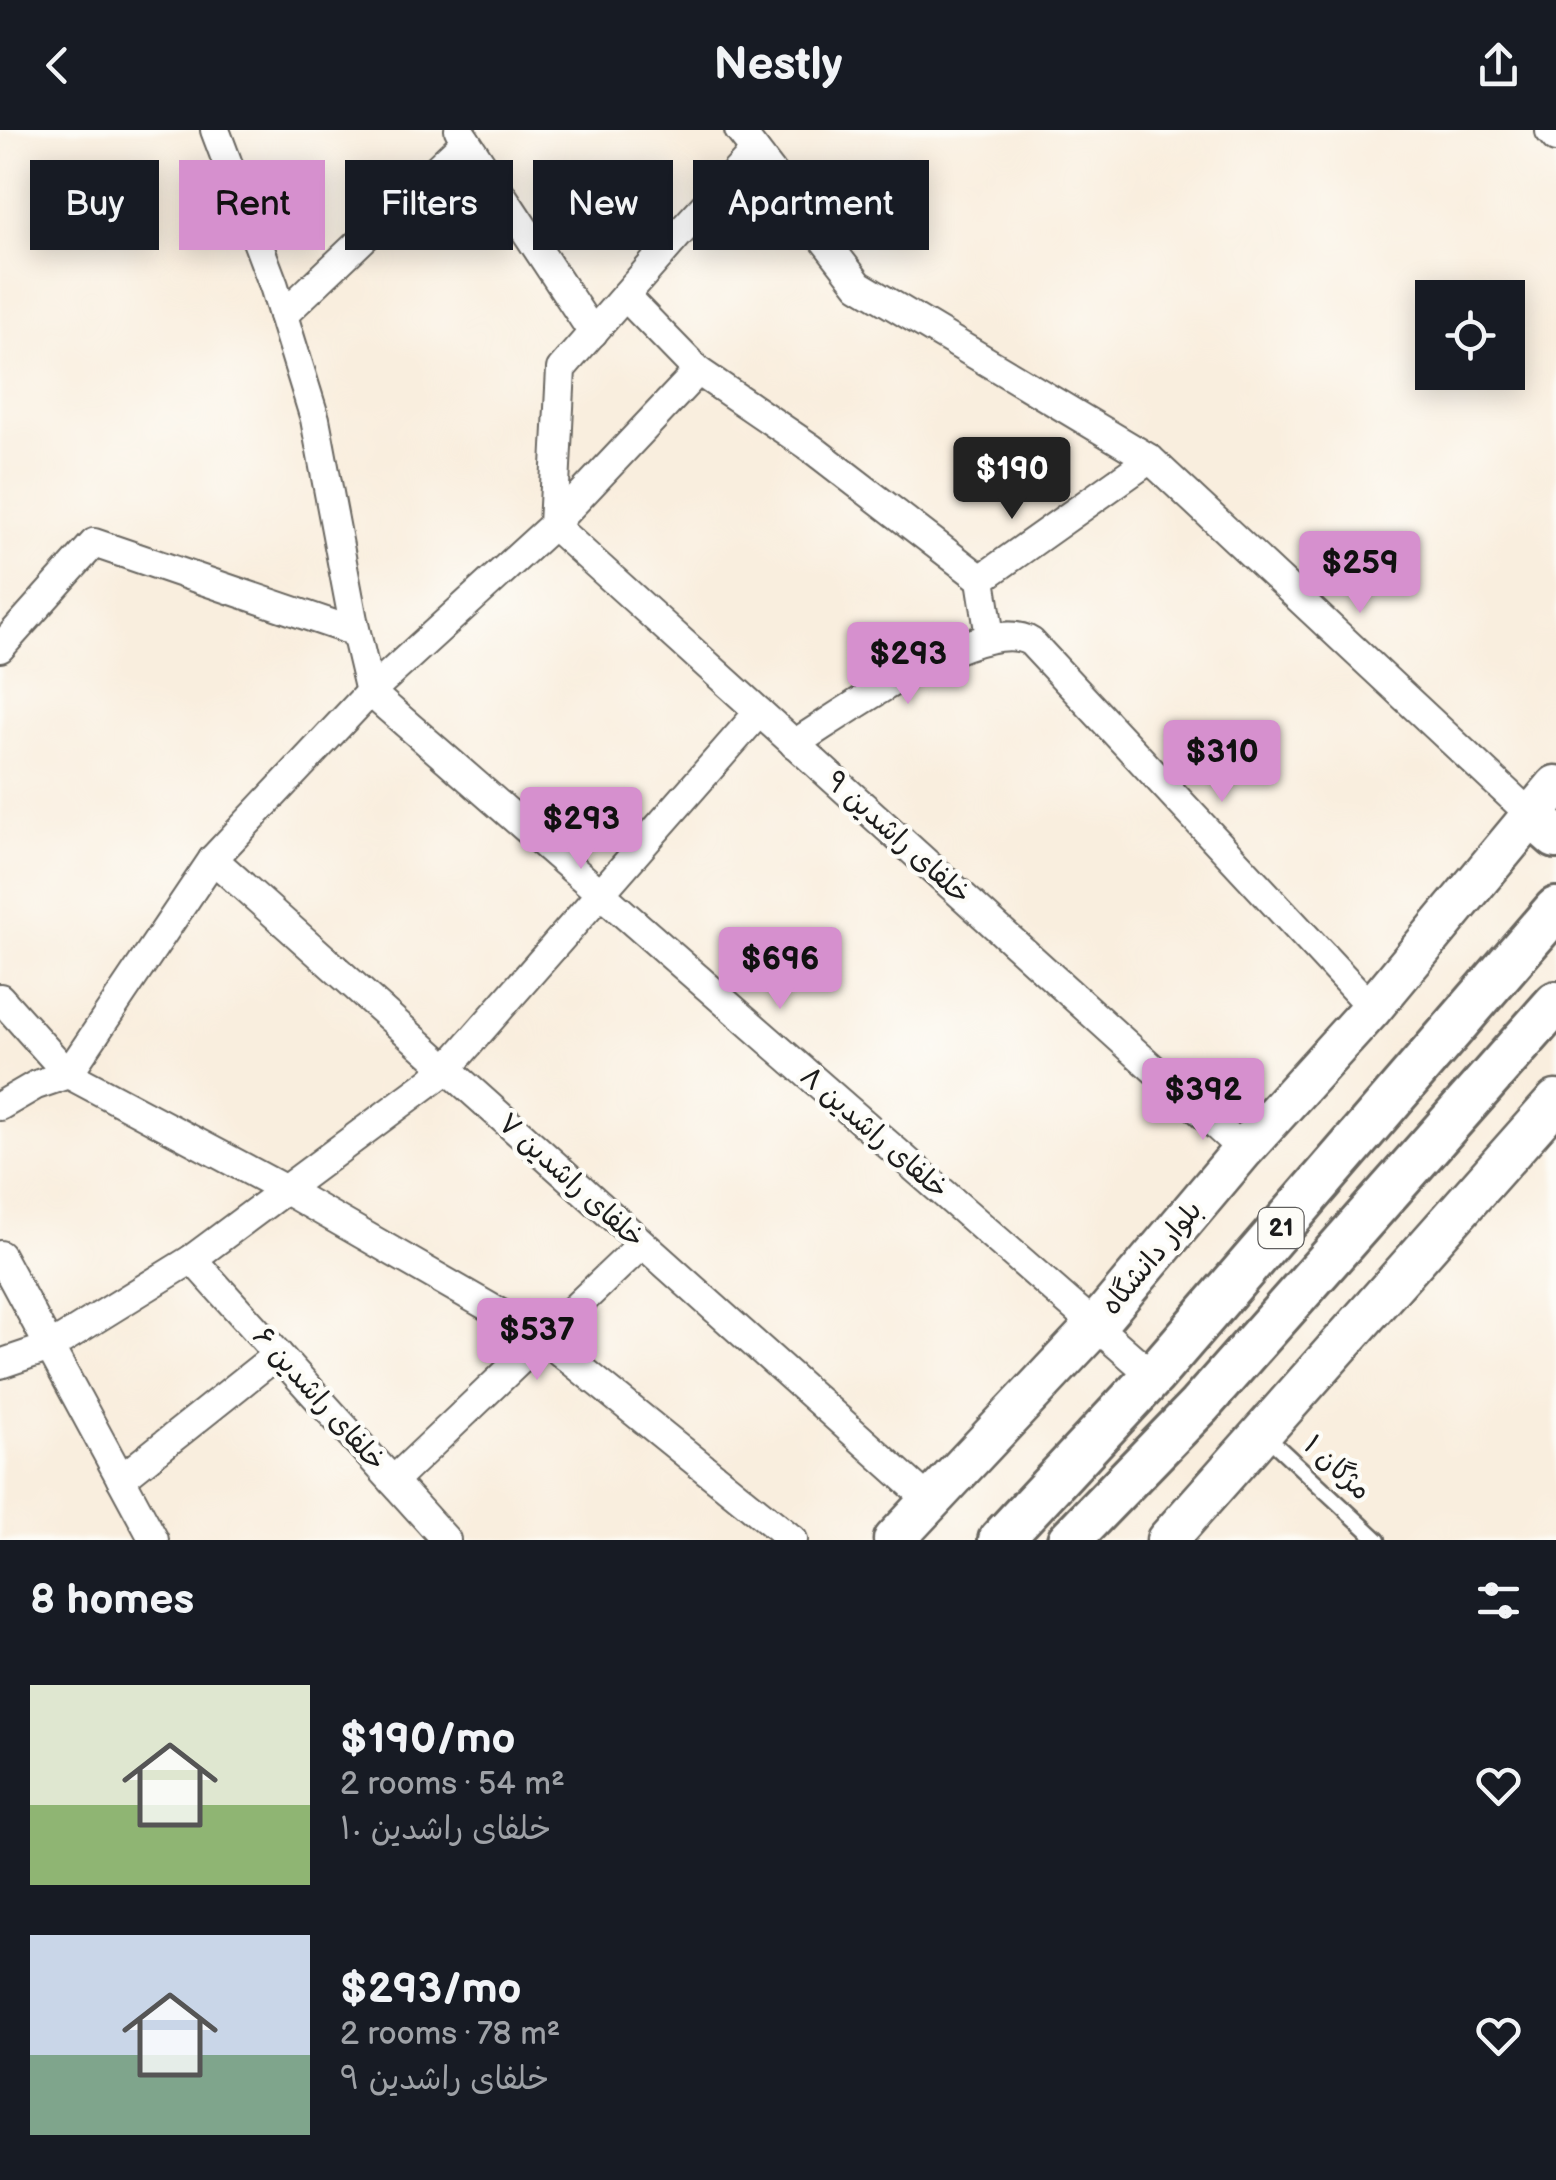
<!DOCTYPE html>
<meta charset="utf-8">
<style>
body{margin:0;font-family:"Balsamiq Sans","Playpen Sans Arabic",sans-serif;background:#20242c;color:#f1f3f6;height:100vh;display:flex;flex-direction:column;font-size:38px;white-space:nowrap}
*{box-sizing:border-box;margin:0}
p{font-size:32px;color:#9ea1a6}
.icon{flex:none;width:55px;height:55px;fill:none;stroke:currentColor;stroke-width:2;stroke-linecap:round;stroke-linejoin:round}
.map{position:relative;height:1410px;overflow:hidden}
.details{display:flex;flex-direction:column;background:#171b24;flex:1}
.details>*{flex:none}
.guide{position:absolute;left:30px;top:30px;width:1000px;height:90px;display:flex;gap:20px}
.tools{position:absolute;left:1415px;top:150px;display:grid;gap:20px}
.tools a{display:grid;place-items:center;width:110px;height:110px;border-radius:0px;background:#171b24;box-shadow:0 5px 25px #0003;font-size:50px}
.price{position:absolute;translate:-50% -85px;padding:0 22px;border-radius:10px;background:#d690ce;color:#111;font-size:32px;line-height:65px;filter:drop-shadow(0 2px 5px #0008)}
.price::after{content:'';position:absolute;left:50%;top:60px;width:30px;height:22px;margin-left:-15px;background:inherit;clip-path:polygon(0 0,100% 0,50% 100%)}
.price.current{background:#222;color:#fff}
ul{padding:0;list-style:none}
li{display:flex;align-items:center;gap:30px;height:250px;padding:0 30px}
li span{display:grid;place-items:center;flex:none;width:280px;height:200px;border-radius:0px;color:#555}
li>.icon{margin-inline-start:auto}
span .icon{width:120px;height:120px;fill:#fffc;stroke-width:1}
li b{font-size:42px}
h2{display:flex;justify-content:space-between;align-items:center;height:120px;padding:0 30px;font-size:42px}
.chip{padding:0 35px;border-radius:0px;background:#171b24;box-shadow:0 5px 25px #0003;font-size:35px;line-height:90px}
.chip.current{background:#d690ce;color:#111}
header{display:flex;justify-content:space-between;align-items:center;height:130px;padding:0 30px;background:#171b24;font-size:45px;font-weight:800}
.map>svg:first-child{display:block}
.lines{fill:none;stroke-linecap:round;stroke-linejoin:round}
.service-casing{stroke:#696660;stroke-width:19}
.minor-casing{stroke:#696660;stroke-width:32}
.secondary-casing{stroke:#696660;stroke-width:45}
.primary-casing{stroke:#696660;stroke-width:48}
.service{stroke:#fff;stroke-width:14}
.minor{stroke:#fff;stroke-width:28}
.secondary{stroke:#fff;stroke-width:40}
.primary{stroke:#fff;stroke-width:42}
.labels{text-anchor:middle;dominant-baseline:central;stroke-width:9;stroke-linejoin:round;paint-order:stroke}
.shield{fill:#fdfcf7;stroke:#605f5e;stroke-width:2.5}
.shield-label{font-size:25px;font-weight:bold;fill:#1c1c1c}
.street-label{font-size:28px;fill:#1c1c1c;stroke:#fdfcf7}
</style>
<header><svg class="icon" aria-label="back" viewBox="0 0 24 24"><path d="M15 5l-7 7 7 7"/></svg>Nestly<svg class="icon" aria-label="share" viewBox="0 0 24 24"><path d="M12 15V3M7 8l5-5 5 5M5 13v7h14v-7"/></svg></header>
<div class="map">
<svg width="1556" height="1410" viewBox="0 0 1556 1410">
<rect width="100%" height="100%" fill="#fdfcf7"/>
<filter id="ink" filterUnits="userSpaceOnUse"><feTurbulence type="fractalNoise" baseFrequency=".01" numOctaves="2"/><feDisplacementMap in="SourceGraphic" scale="20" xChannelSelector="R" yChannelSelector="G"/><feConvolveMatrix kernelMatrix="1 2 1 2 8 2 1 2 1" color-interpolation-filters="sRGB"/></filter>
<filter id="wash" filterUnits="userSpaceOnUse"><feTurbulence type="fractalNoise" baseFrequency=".0048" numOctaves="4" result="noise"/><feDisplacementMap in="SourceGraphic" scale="40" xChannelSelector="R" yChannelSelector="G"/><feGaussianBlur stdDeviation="2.25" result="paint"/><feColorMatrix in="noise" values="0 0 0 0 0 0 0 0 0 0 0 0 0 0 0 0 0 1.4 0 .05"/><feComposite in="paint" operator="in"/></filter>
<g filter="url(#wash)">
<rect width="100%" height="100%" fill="#f9eede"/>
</g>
<g filter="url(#ink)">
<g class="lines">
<defs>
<polyline id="service" points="1263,1303 1378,1410"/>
<g id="minor">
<polyline points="215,0 274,156 315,289 353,490 370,562"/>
<polyline points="459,0 593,203"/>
<polyline points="739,0 859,155 1150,329 1531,685"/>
<polyline points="1550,1 1556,8"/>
<polyline points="625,166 698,241"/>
<polyline points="283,185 466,11"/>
<polyline points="981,449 811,318 698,241 553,395 1243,1020"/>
<polyline points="990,507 981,449 1150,329"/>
<polyline points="0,518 94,413 355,502"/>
<polyline points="370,562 1153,1246"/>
<path d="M794 614C840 586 982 481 1031 512L1372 878"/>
<polyline points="213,729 930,1371"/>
<polyline points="0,868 68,944 284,1059 543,1208 793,1410"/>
<polyline points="0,976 36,955 68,944 213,729 370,562 553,395 561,239 677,106 755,21"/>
<polyline points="0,1125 154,1410"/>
<polyline points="192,1129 446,1410"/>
<polyline points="0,1234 50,1217 192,1129 446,940 759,582"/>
<polyline points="121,1349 278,1224"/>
<polyline points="393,1351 642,1114"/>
</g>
<g id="secondary">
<polyline points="894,1410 1095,1196 1243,1020 1372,878 1556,656"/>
<polyline points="1167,1410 1556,971"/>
</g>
<g id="primary">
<polyline points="1531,685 1556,707"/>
<polyline points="1000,1410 1153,1246 1556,779"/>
<polyline points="1069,1410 1199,1276 1556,873"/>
</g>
</defs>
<use href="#service" class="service-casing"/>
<use href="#minor" class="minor-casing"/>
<use href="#secondary" class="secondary-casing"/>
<use href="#primary" class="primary-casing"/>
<use href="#service" class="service"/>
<use href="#minor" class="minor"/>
<use href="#secondary" class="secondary"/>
<use href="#primary" class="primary"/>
</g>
</g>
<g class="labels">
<rect class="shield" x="1258.5" y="1078" width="45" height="40" rx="8"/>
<g class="shield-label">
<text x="1281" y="1098">21</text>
</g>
<g class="street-label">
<text transform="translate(898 708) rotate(42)">خلفای راشدین ۹</text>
<text transform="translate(874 1003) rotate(41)">خلفای راشدین ۸</text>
<text transform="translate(571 1051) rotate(42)">خلفای راشدین ۷</text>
<text transform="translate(1152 1128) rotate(-50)">بلوار دانشگاه</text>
<text transform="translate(319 1269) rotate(48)">خلفای راشدین ۶</text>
<text transform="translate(1337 1338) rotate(43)">مژگان ۱</text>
</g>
</g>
</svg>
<div class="tools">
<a><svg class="icon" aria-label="locate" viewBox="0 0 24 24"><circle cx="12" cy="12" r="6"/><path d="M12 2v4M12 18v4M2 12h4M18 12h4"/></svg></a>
</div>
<b class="price current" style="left:1012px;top:392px">$190</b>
<b class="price" style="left:1360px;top:486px">$259</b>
<b class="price" style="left:908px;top:577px">$293</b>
<b class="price" style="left:1222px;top:675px">$310</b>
<b class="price" style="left:581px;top:742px">$293</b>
<b class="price" style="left:780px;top:882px">$696</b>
<b class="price" style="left:1203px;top:1013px">$392</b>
<b class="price" style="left:537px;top:1253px">$537</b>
<div class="guide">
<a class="chip">Buy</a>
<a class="chip current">Rent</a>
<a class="chip">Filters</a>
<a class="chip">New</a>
<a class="chip">Apartment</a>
</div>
</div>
<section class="details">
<h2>8 homes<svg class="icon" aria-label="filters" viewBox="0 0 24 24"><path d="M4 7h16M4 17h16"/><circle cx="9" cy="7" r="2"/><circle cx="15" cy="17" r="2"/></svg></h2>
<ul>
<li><span style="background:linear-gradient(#dfe7d0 60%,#8fb573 0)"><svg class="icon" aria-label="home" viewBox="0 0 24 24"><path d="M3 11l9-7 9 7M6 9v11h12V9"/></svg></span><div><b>$190/mo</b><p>2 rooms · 54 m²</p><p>خلفای راشدین ۱۰</p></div><svg class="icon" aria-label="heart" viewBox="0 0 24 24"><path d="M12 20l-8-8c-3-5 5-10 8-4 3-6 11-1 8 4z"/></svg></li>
<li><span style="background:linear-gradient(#c9d6e8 60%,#7fa58c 0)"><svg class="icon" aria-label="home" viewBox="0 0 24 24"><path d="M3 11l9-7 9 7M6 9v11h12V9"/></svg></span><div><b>$293/mo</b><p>2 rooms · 78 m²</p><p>خلفای راشدین ۹</p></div><svg class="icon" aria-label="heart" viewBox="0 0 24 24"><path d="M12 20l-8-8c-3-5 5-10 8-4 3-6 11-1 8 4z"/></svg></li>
</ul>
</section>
